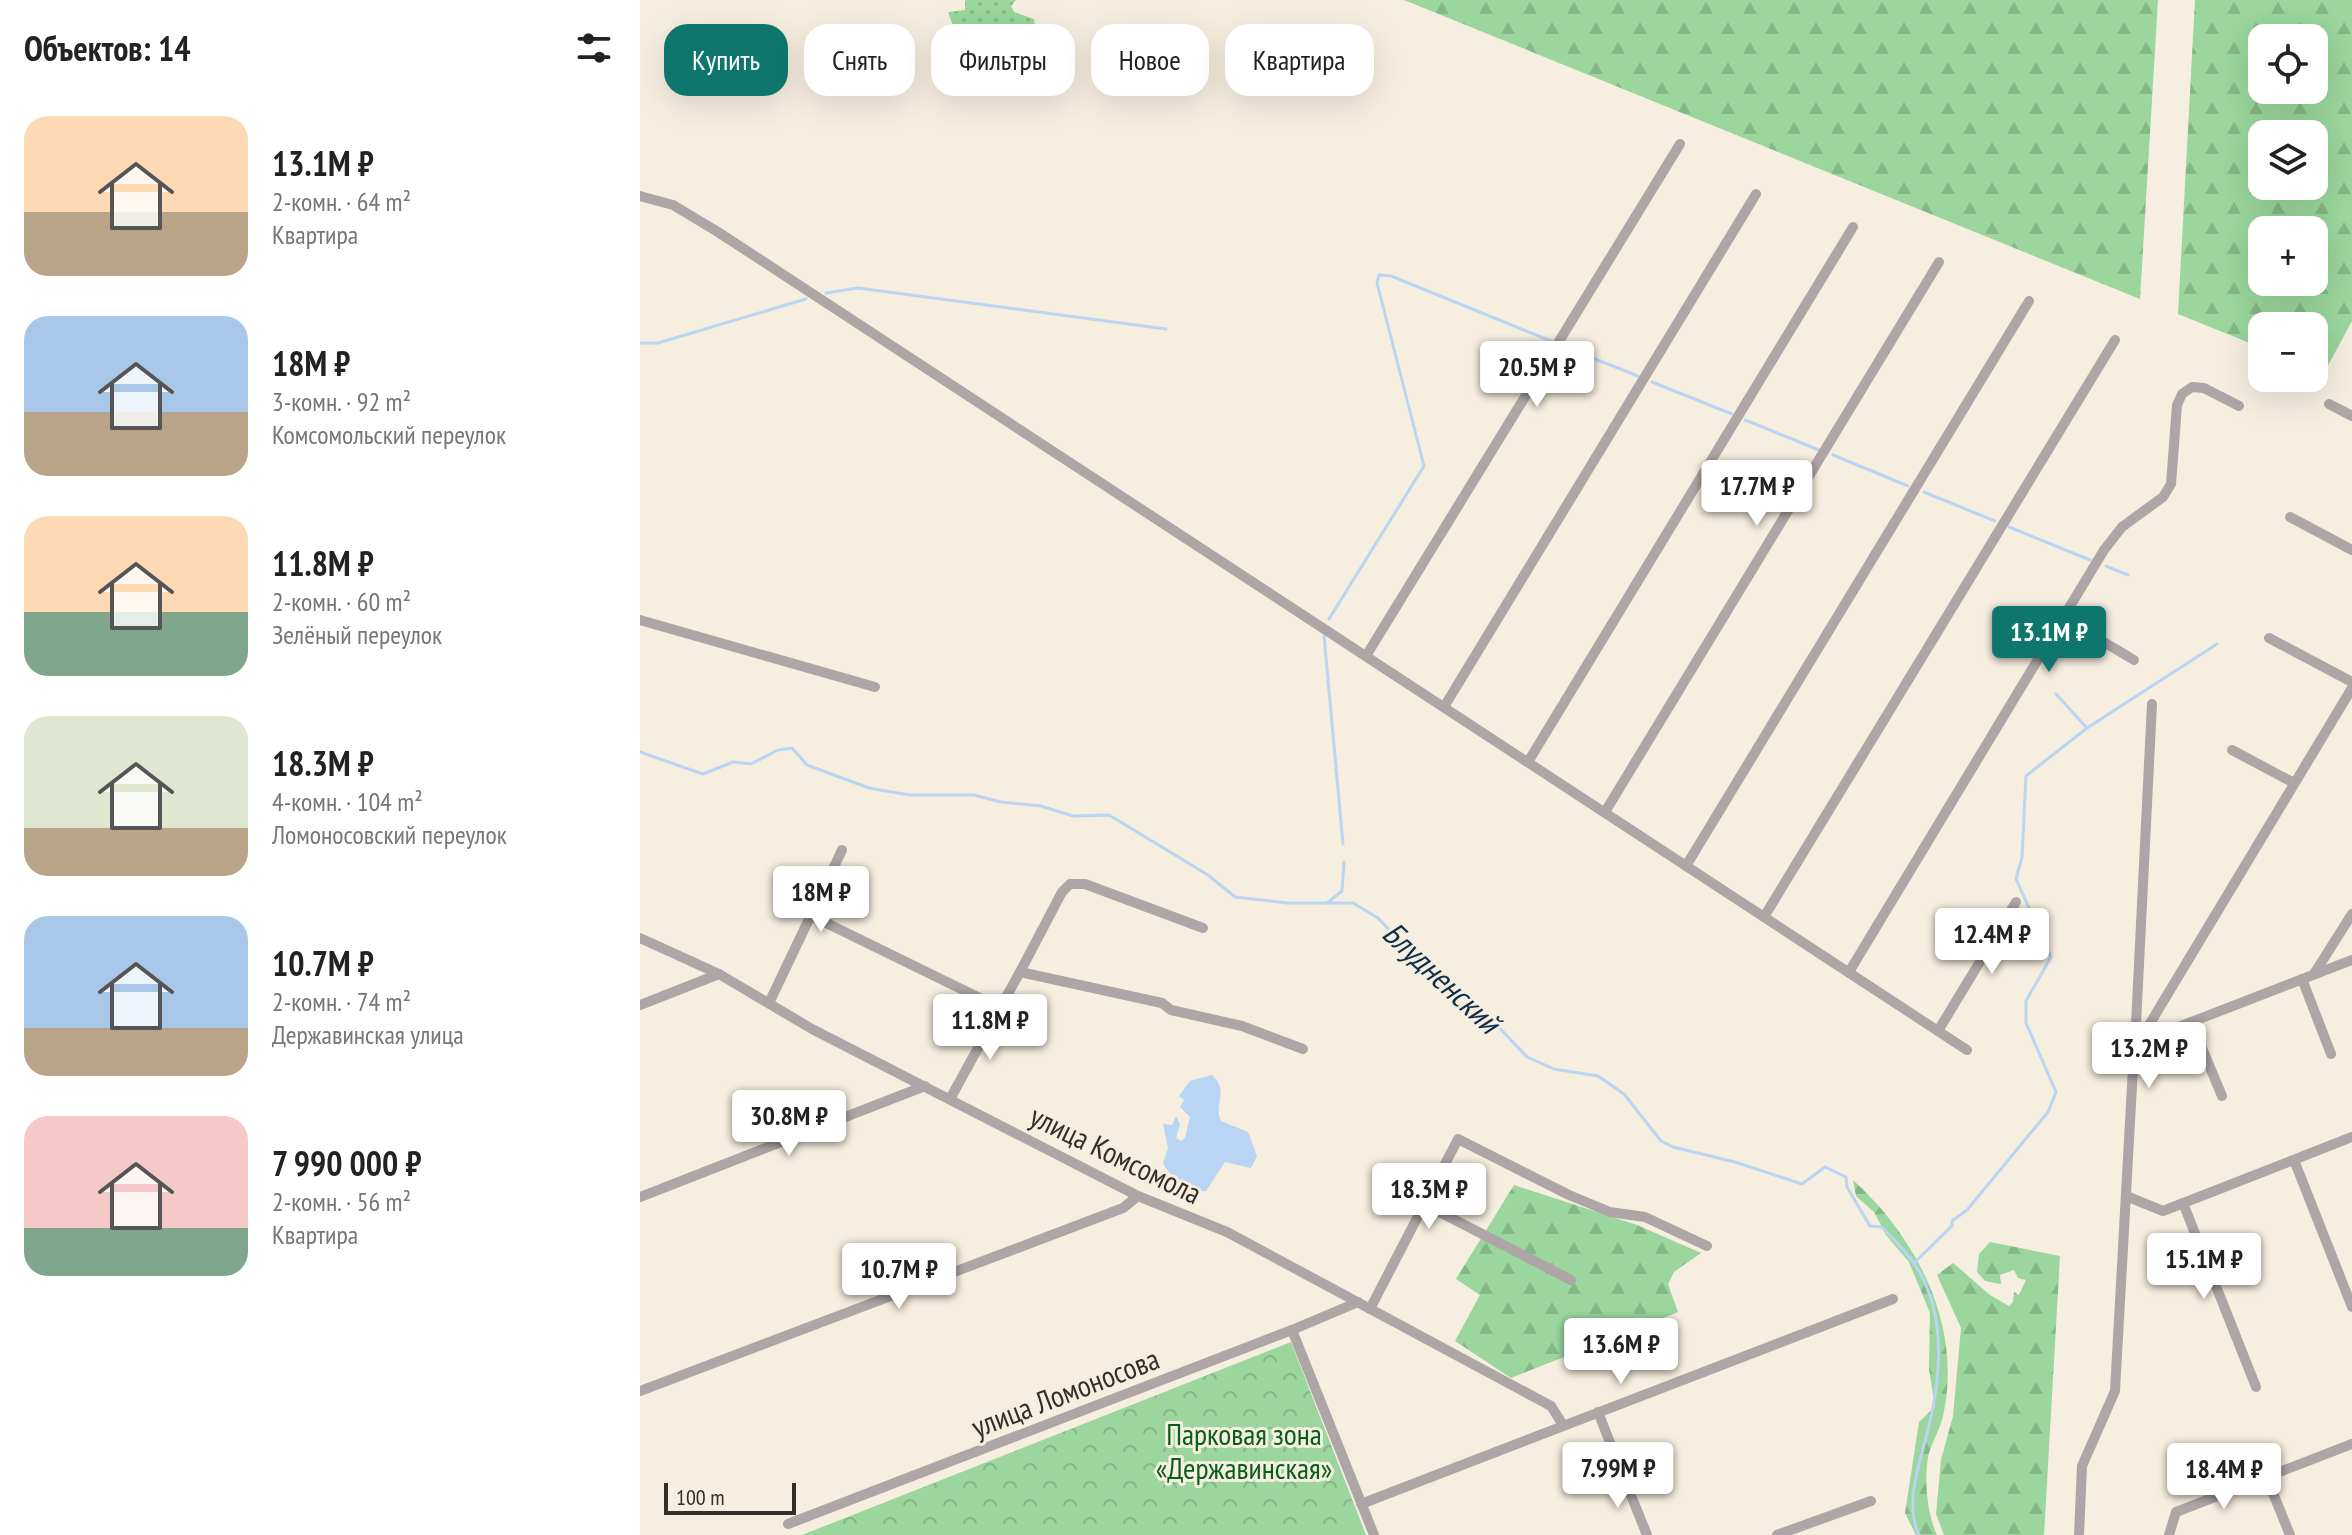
<!DOCTYPE html>
<html lang="ru">
<meta charset="utf-8">
<style>
body{margin:0;font-family:"PT Sans Narrow",sans-serif;background:#f6f6f6;color:#222;height:100vh;display:flex;flex-direction:column;font-size:30px;white-space:nowrap}
*{box-sizing:border-box;margin:0}
p{font-size:26px;color:#767676}
.icon{flex:none;width:44px;height:44px;fill:none;stroke:currentColor;stroke-width:2;stroke-linecap:round;stroke-linejoin:round}
.map{position:relative;flex:1;overflow:hidden}
.side{display:flex;flex-direction:column;background:#fff;width:640px}
.side>*{flex:none}
.top-card{position:absolute;left:24px;top:24px;width:760px;height:72px;display:flex;gap:16px}
.buttons{position:absolute;left:1608px;top:24px;display:grid;gap:16px}
.buttons a{display:grid;place-items:center;width:80px;height:80px;border-radius:16px;background:#fff;box-shadow:0 8px 32px #0002;font-size:40px}
.scale{position:absolute;left:24px;bottom:20px;width:132px;box-sizing:border-box;padding-left:8px;border:4px solid #322f29;border-top:0;font-size:22px;line-height:28px;white-space:nowrap;color:#322f29;-webkit-text-stroke:6px #f6eedf;paint-order:stroke}
.price{position:absolute;translate:-50% -68px;padding:0 18px;border-radius:8px;background:#fff;color:#222;font-size:26px;line-height:52px;filter:drop-shadow(0 2px 4px #0008)}
.price::after{content:'';position:absolute;left:50%;top:48px;width:24px;height:18px;margin-left:-12px;background:inherit;clip-path:polygon(0 0,100% 0,50% 100%)}
.price.selected{background:#0f766e;color:#fff}
ul{padding:0;list-style:none}
li{display:flex;align-items:center;gap:24px;height:200px;padding:0 24px}
li span{display:grid;place-items:center;flex:none;width:224px;height:160px;border-radius:24px;color:#555}
li>.icon{margin-inline-start:auto}
span .icon{width:96px;height:96px;fill:#fffc;stroke-width:1}
li b{font-size:34px}
h2{display:flex;justify-content:space-between;align-items:center;height:96px;padding:0 24px;font-size:34px}
.tag{padding:0 28px;border-radius:24px;background:#fff;box-shadow:0 8px 32px #0002;font-size:28px;line-height:72px}
.tag.selected{background:#0f766e;color:#fff}
main{display:flex;flex:1;min-height:0}
.map>svg:first-child{display:block}
.grass{fill:url(#grass-dots)}
.forest{fill:url(#forest-firs);fill-rule:evenodd}
.park{fill:url(#park-crowns)}
.water{fill:#b9d5f3}
.lines{fill:none;stroke-linecap:round;stroke-linejoin:round}
.stream{stroke:#b9d5f3;stroke-width:3}
.minor{stroke:#ada5a6;stroke-width:10}
.labels{text-anchor:middle;dominant-baseline:central;stroke-width:6;stroke-linejoin:round;paint-order:stroke}
.street-label{font-size:30px;fill:#322f29;stroke:#f6eedf}
.park-label{font-size:30px;fill:#075f1c;stroke:#f6eedf}
.water-label{font-size:32px;font-style:italic;fill:#102e4a;stroke:#f6eedf}
</style>
<main>
<section class="side">
<h2>Объектов: 14<svg class="icon" aria-label="filters" viewBox="0 0 24 24"><path d="M4 7h16M4 17h16"/><circle cx="9" cy="7" r="2"/><circle cx="15" cy="17" r="2"/></svg></h2>
<ul>
<li><span style="background:linear-gradient(#ffd9b3 60%,#b9a48a 0)"><svg class="icon" aria-label="home" viewBox="0 0 24 24"><path d="M3 11l9-7 9 7M6 9v11h12V9"/></svg></span><div><b>13.1M ₽</b><p>2-комн. · 64 m²</p><p>Квартира</p></div></li>
<li><span style="background:linear-gradient(#a9c7e8 60%,#b9a48a 0)"><svg class="icon" aria-label="home" viewBox="0 0 24 24"><path d="M3 11l9-7 9 7M6 9v11h12V9"/></svg></span><div><b>18M ₽</b><p>3-комн. · 92 m²</p><p>Комсомольский переулок</p></div></li>
<li><span style="background:linear-gradient(#ffd9b3 60%,#7fa58c 0)"><svg class="icon" aria-label="home" viewBox="0 0 24 24"><path d="M3 11l9-7 9 7M6 9v11h12V9"/></svg></span><div><b>11.8M ₽</b><p>2-комн. · 60 m²</p><p>Зелёный переулок</p></div></li>
<li><span style="background:linear-gradient(#dfe7d0 70%,#b9a48a 0)"><svg class="icon" aria-label="home" viewBox="0 0 24 24"><path d="M3 11l9-7 9 7M6 9v11h12V9"/></svg></span><div><b>18.3M ₽</b><p>4-комн. · 104 m²</p><p>Ломоносовский переулок</p></div></li>
<li><span style="background:linear-gradient(#a9c7e8 70%,#b9a48a 0)"><svg class="icon" aria-label="home" viewBox="0 0 24 24"><path d="M3 11l9-7 9 7M6 9v11h12V9"/></svg></span><div><b>10.7M ₽</b><p>2-комн. · 74 m²</p><p>Державинская улица</p></div></li>
<li><span style="background:linear-gradient(#f6c9c9 70%,#7fa58c 0)"><svg class="icon" aria-label="home" viewBox="0 0 24 24"><path d="M3 11l9-7 9 7M6 9v11h12V9"/></svg></span><div><b>7 990 000 ₽</b><p>2-комн. · 56 m²</p><p>Квартира</p></div></li>
</ul>
</section>
<div class="map">
<svg width="1712" height="1535" viewBox="0 0 1712 1535">
<defs>
<pattern id="grass-dots" width="8" height="8" patternUnits="userSpaceOnUse" patternTransform="scale(2)"><rect width="8" height="8" fill="#9ad69d"/><path d="M2 2h.1M6 6h.1" fill="none" stroke="#85b887" stroke-width="1.8" stroke-linecap="round"/></pattern>
<pattern id="forest-firs" width="22" height="20" patternUnits="userSpaceOnUse" patternTransform="scale(2)"><rect width="22" height="20" fill="#9ad69d"/><path d="M5 1l3.5 6h-7zM16 11l3.5 6h-7z" fill="#85b887"/></pattern>
<pattern id="park-crowns" width="20" height="18" patternUnits="userSpaceOnUse" patternTransform="scale(2)"><rect width="20" height="18" fill="#9ad69d"/><path d="M2 6a3 3 0 1 1 6 0M12 15a3 3 0 1 1 6 0" fill="none" stroke="#85b887"/></pattern>
</defs>
<rect width="100%" height="100%" fill="#f6eedf"/>
<path class="grass" d="M325 0H376L371 6 374 12 394 19 395 29C373 48 346 50 319 43L308 12 325 10Z"/>
<g class="forest">
<polygon points="764,0 1518,0 1500,299"/>
<path d="M1555 0H1712V321L1684 373 1674 369V326H1622V348L1538 314ZM1674 38V90H1622V38ZM1674 134V186H1622V134ZM1622 230H1674V282H1622Z"/>
<path d="M1213 1180C1278 1239 1323 1327 1303 1416 1300 1430 1291 1443 1288 1457 1284 1480 1287 1514 1297 1535H1276L1265 1513 1279 1422 1295 1407 1289 1369 1290 1313 1269 1262 1246 1235 1234 1212 1216 1196Z"/>
<polygon points="874,1185 997,1225 1061,1253 1034,1272 1028,1284 1038,1312 871,1378 815,1341 840,1295 816,1279"/>
<polygon points="1350,1242 1420,1256 1404,1535 1304,1535 1296,1514 1301,1460 1313,1416 1321,1328 1297,1275 1313,1263 1350,1295 1369,1306 1373,1302 1374,1292 1379,1295 1386,1280 1378,1278 1374,1270 1360,1275 1361,1284 1345,1281 1337,1272 1339,1254"/>
</g>
<polygon class="park" points="651,1342 726,1535 162,1535"/>
<path class="water" d="M572 1075C590 1091 573 1103 581 1121L608 1132 617 1156 611 1168 585 1162 566 1191C550 1194 530 1177 523 1163L528 1148 523 1124 532 1125 536 1116 540 1124 536 1138 541 1141 545 1138 550 1117 540 1107 544 1100 539 1096 550 1081Z"/>
<g class="lines">
<g class="stream">
<polyline points="186,293 218,288 526,329"/>
<polyline points="0,343 18,343 166,299"/>
<polyline points="925,347 998,376"/>
<polyline points="1012,382 1092,414"/>
<polyline points="1105,420 1179,450"/>
<polyline points="1193,455 1268,486"/>
<polyline points="1284,492 1355,521"/>
<polyline points="1369,527 1450,560"/>
<polyline points="1466,566 1488,575"/>
<polyline points="689,619 784,466 737,283 739,275 751,276 911,341"/>
<polyline points="684,636 703,844"/>
<polyline points="1447,728 1577,644"/>
<path d="M0 752 63 774 93 762 111 764 138 750 152 748 167 765 229 788 269 795H334L361 802 401 806 433 816 469 815 568 875 595 897 647 903H713L738 918 803 986 836 1003 887 1057 914 1069 958 1076 984 1094 1021 1141 1033 1147 1095 1162 1162 1184 1185 1167 1206 1177 1207 1187 1230 1226 1242 1227C1253 1239 1266 1251 1275 1265 1310 1317 1300 1388 1284 1445 1276 1475 1266 1507 1279 1535"/>
<polyline points="687,903 702,891 704,862"/>
<polyline points="1274,1263 1312,1226 1312,1221 1327,1210 1408,1112 1416,1092 1386,1023 1386,1001 1411,957 1376,879 1382,857 1386,776 1447,728 1416,694"/>
</g>
<g class="minor">
<polyline points="0,196 33,205 78,232 1327,1050"/>
<polyline points="1689,404 1712,416"/>
<polyline points="1650,517 1712,550"/>
<polyline points="1423,618 1494,660"/>
<polyline points="0,620 235,687"/>
<polyline points="1629,638 1712,682"/>
<polyline points="726,656 1040,144"/>
<polyline points="804,707 1116,194"/>
<polyline points="1592,750 1654,783"/>
<polyline points="888,762 1213,227"/>
<polyline points="965,812 1299,262"/>
<polyline points="1046,866 1389,301"/>
<polyline points="172,916 360,1008 380,972 522,1003 531,1010 602,1026 663,1049"/>
<polyline points="1124,917 1475,340"/>
<polyline points="0,938 79,974 172,1029 498,1196 587,1232 911,1406 923,1425"/>
<polyline points="380,972 422,892 430,884 445,884 563,928"/>
<polyline points="1209,972 1464,550 1482,527 1523,497 1531,484 1537,405 1542,394 1552,387 1564,388 1599,406"/>
<polyline points="1674,974 1712,914"/>
<polyline points="1662,979 1691,1054"/>
<polyline points="129,1003 202,850"/>
<polyline points="0,1005 79,974"/>
<polyline points="1551,1022 1582,1096"/>
<polyline points="1298,1031 1376,902"/>
<polyline points="1497,1043 1712,960"/>
<polyline points="1495,1044 1512,704"/>
<polyline points="310,1099 360,1008"/>
<polyline points="1654,1160 1712,1307"/>
<polyline points="1486,1196 1523,1211 1712,1137"/>
<polyline points="0,1197 285,1086"/>
<polyline points="1543,1203 1616,1387"/>
<polyline points="784,1204 931,1280"/>
<polyline points="730,1309 818,1139 929,1195 970,1212 1005,1217 1067,1246"/>
<polyline points="652,1330 734,1535"/>
<polyline points="0,1391 483,1208 498,1196"/>
<polyline points="958,1412 971,1445"/>
<polyline points="982,1473 1007,1535"/>
<polyline points="1626,1476 1650,1535"/>
<polyline points="721,1504 1253,1299"/>
<polyline points="148,1524 652,1330 718,1302"/>
<polyline points="1137,1535 1231,1501"/>
<polyline points="1439,1535 1442,1466 1475,1391 1494,1050 1712,688"/>
<polyline points="1529,1535 1536,1512 1712,1444"/>
</g>
</g>
<g class="labels">
<g class="street-label">
<text transform="translate(476 1154) rotate(26)">улица Комсомола</text>
<text transform="translate(425 1392) rotate(-21)">улица Ломоносова</text>
</g>
<g class="park-label">
<text x="604" y="1433">Парковая зона<tspan x="604" dy="34">«Державинская»</tspan></text>
</g>
<g class="water-label">
<text transform="translate(802 977) rotate(43)">Блудненский</text>
</g>
</g>
</svg>
<div class="buttons">
<a><svg class="icon" aria-label="locate" viewBox="0 0 24 24"><circle cx="12" cy="12" r="6"/><path d="M12 2v4M12 18v4M2 12h4M18 12h4"/></svg></a>
<a><svg class="icon" aria-label="layers" viewBox="0 0 24 24"><path d="M12 4l9 5-9 5-9-5zM3 14l9 5 9-5"/></svg></a>
<a>+</a>
<a>−</a>
</div>
<div class="scale">100 m</div>
<b class="price" style="left:897px;top:409px">20.5M ₽</b>
<b class="price" style="left:1117px;top:528px">17.7M ₽</b>
<b class="price selected" style="left:1409px;top:674px">13.1M ₽</b>
<b class="price" style="left:181px;top:934px">18M ₽</b>
<b class="price" style="left:1352px;top:976px">12.4M ₽</b>
<b class="price" style="left:350px;top:1062px">11.8M ₽</b>
<b class="price" style="left:1509px;top:1090px">13.2M ₽</b>
<b class="price" style="left:149px;top:1158px">30.8M ₽</b>
<b class="price" style="left:789px;top:1231px">18.3M ₽</b>
<b class="price" style="left:1564px;top:1301px">15.1M ₽</b>
<b class="price" style="left:259px;top:1311px">10.7M ₽</b>
<b class="price" style="left:981px;top:1386px">13.6M ₽</b>
<b class="price" style="left:978px;top:1510px">7.99M ₽</b>
<b class="price" style="left:1584px;top:1511px">18.4M ₽</b>
<div class="top-card">
<a class="tag selected">Купить</a>
<a class="tag">Снять</a>
<a class="tag">Фильтры</a>
<a class="tag">Новое</a>
<a class="tag">Квартира</a>
</div>
</div>
</main>
